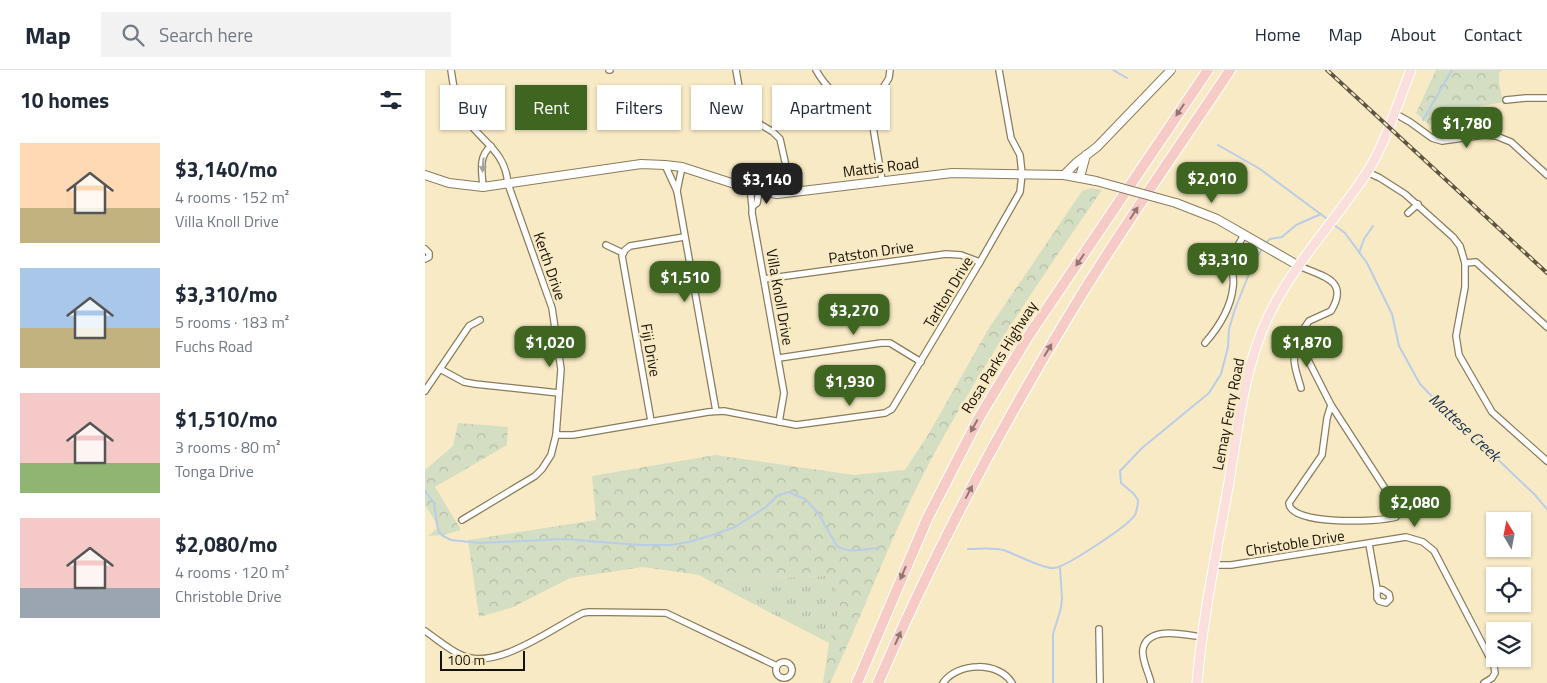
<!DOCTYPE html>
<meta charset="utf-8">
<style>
body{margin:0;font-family:"Titillium Web",sans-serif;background:#f2f2f3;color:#1f2937;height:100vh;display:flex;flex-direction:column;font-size:19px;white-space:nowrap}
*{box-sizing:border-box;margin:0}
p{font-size:16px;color:#747a83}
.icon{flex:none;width:28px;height:28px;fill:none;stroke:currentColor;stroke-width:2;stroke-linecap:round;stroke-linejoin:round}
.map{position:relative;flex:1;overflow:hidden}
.details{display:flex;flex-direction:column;background:#fff;width:425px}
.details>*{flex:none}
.hud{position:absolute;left:15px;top:15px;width:475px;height:45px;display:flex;gap:10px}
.needle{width:32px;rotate:350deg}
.tools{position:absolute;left:1061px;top:442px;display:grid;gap:10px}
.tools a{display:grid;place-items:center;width:45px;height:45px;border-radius:0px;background:#fff;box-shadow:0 1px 4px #0004;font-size:25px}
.scale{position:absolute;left:15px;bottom:12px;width:85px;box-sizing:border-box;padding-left:5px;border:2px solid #171206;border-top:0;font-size:14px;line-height:18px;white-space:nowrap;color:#171206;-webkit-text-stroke:4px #f9eac6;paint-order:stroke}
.price{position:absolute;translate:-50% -42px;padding:0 11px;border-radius:10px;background:#3f6620;color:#fff;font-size:16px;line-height:32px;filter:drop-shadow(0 1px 2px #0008)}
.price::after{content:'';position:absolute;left:50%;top:30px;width:15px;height:11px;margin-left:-8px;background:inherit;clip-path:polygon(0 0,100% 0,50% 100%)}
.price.on{background:#222;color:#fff}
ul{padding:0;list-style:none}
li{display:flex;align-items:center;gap:15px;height:125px;padding:0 20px}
li span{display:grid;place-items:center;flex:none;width:140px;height:100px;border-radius:0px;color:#555}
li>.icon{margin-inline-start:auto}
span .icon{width:60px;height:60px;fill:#fffc;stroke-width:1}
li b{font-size:21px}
h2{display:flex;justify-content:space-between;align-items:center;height:60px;padding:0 20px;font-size:21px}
.pill{padding:0 18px;border-radius:0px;background:#fff;box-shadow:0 1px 4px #0004;font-size:18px;line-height:45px}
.pill.on{background:#3f6620;color:#fff}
header{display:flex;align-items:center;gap:30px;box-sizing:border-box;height:70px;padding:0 25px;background:#fff;border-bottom:1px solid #e0e1e3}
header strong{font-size:24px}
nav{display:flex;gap:28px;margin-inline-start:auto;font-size:18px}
.search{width:350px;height:45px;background:#f2f2f3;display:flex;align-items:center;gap:12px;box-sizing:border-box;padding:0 18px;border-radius:0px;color:#747a83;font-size:19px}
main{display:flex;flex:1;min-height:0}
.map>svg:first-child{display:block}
.grass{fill:url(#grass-tufts)}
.forest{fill:url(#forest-crowns)}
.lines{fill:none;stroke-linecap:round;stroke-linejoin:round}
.stream{stroke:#b9cde7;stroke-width:2}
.street-casing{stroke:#8a7c5c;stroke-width:8}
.secondary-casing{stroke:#8a7c5c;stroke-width:10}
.primary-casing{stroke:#fff;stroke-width:11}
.highway-casing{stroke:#fff;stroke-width:12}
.street{stroke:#fff;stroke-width:5.5}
.secondary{stroke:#fff;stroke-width:8}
.primary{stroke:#fadfdc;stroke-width:9}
.highway{stroke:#f6cac5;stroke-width:10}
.rail-casing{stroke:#5d5541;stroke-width:4}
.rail{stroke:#f9eac6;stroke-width:2;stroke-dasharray:5.5;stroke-linecap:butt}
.secondary-bridge-casing{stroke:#8a7c5c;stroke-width:10;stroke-linecap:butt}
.secondary-bridge{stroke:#fff;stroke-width:8}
.oneway{fill:#92776f}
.oneway2{fill:#a2a09b}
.labels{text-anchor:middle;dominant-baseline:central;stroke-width:5;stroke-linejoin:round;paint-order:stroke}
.street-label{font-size:15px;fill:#171206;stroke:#f9eac6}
.water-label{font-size:16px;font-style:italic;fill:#132f52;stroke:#f9eac6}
</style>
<header>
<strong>Map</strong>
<div class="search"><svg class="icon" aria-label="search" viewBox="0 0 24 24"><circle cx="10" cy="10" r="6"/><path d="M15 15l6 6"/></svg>Search here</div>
<nav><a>Home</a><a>Map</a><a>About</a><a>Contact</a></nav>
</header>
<main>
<section class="details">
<h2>10 homes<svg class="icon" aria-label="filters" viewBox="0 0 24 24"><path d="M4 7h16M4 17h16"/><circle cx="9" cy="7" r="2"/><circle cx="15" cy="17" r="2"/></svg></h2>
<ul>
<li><span style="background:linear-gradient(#ffd9b3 65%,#c2b280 0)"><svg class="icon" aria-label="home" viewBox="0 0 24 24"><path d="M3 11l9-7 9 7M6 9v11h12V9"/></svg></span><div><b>$3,140/mo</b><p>4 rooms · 152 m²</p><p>Villa Knoll Drive</p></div></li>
<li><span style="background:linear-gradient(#a9c7e8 60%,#c2b280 0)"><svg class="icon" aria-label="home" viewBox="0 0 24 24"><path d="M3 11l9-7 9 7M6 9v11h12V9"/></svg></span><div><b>$3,310/mo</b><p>5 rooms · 183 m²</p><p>Fuchs Road</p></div></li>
<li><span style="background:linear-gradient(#f6c9c9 70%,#8fb573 0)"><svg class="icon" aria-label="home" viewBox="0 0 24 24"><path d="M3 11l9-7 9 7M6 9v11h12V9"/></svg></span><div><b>$1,510/mo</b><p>3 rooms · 80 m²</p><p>Tonga Drive</p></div></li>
<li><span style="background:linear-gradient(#f6c9c9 70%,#9aa5b1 0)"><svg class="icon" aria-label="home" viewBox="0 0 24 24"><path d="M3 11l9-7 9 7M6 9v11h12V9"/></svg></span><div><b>$2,080/mo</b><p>4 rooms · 120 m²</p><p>Christoble Drive</p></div></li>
</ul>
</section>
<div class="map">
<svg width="1122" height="613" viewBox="0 0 1122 613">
<defs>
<pattern id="grass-tufts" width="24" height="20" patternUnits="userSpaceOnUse" patternTransform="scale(1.25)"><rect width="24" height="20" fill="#d4dec3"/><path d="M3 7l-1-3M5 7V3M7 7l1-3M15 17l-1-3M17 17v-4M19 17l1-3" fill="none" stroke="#b5bda6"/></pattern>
<pattern id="forest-crowns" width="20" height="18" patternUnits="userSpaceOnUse" patternTransform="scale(1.25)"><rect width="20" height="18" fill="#d4dec3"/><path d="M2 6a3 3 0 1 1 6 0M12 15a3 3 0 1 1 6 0" fill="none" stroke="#b5bda6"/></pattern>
</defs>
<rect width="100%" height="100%" fill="#f9eac6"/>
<polygon class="grass" points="401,506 411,518 415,537 404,573 294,516 301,510"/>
<g class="forest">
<polygon points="1011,0 1077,0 1074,3 1074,13 1078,32 1041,39 1021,57 1014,48 1004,55 991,43"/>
<path d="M666 118 677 120C613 212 550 305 498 405 463 473 438 545 405 613H398L404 573 415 537 411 518 401 506 301 510 294 516 274 505 218 497 145 508 88 537 54 547 43 470 171 450 167 406 290 385 429 405 480 400 503 365 564 258 657 121Z"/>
<polygon points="33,353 83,357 82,375 10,417 36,460 19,465 3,466 14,457 0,435 0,400 28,376"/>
</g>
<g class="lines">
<g class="stream">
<polyline points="688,0 702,8"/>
<polyline points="998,50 1027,0"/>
<polyline points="793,75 835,99 905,151"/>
<polyline points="908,154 920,163 942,193 967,244 974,276 995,314 1040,361 1058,373 1064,381 1110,425 1122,439"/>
<polyline points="839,174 845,169 857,167 871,155 896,144"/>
<polyline points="934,183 939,169 948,156"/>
<path d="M0 421 9 433 12 455 14 462 18 466 26 470 55 473 139 469 215 475H246L264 472 291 464 310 457 341 437 352 426 363 422 380 429 393 443 412 476C424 484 440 479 453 478"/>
<path d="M543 479C555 479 566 477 578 480 591 484 617 499 629 498 641 497 703 456 710 445 712 440 713 435 713 430L709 424 696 413 695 401 717 378 784 323 796 304 803 277 804 259 810 239 824 204 837 178"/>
<polyline points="628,613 628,564 636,538 637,529 635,497"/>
</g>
<defs>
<g id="street">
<path d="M26 0C28 14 30 28 36 41 51 70 80 77 83 114L127 238 136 299 131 365 126 385 117 399 110 406 37 450"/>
<polyline points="184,0 185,0"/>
<polyline points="311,0 318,39 328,50 348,62 355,69 367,123"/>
<path d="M391 0C406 27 424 32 447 51"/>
<polyline points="1081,30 1101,28 1122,28"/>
<polyline points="969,43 985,52 1007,68 1017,71 1059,65 1071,66 1086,72 1122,105"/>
<polyline points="240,95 252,121 291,341"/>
<polyline points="942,102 955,108 980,124 1028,167 1035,176 1040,193 1040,217 1031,266 1034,285 1067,342 1122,391"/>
<polyline points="457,110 447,51 453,26 464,8 465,0"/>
<path d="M58 117C57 101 53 87 66 76"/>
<path d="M326 119C325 128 328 135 327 143L359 323 354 352"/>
<polyline points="252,121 257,97"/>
<polyline points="328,136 332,133 334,121"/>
<polyline points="983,143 993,134"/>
<polyline points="181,175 198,183"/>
<polyline points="0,179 4,183 4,187 0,189"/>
<polyline points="1040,193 1051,192 1122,257"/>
<path d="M874 196C897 206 925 210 906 241L884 251 877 261 875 267 877 278 906 335"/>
<polyline points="339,209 521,184 536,185 555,192"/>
<path d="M780 273C793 258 806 237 808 217 809 211 808 204 807 198 807 185 813 175 819 165"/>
<polyline points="354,288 456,273 465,273 496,292"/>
<polyline points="15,299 39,312 50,314 134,323"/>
<path d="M876 318C872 303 863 285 876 273"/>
<polyline points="0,321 44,256 55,250"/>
<path d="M906 335 974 440 971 447C954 452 865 456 864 433L897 385 902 348Z"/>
<polyline points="226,351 197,186 200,180 205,176 259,167"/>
<polyline points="131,365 148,365 283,342 299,341 371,355 460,343 467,339 555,192 595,122 597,104 595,85 586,68 574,0"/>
<polyline points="944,474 952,519 952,528 954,531 961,533 965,529 964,524 958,520 952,519"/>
<polyline points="789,495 806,495 981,467 998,472 1009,481 1069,596 1070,603 1067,608 1059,613"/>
<polyline points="674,559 675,613"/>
<path d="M0 561C12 569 23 579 36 585 71 602 127 558 158 543L164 542 241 543 352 596"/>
<circle cx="359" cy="600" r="8"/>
<path d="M518 613C532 592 574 591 587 613"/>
<path d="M726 613C724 603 716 589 718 579 723 555 761 565 777 567"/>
</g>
<g id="secondary">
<polyline points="0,105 24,113 58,117 216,94 240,95 257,97 322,118 352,124 527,103 639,105 671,111"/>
<polyline points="639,105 651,93 672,77 746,0"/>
<polyline points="655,107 661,85"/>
<polyline points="751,133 792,149 874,196"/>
</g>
<path id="primary" d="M772 613C778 545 792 479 804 412 813 357 819 298 843 247 868 195 909 152 941 104 961 73 972 34 986 0"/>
<g id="highway">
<polyline points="432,613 502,449 555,346 604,265 783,0"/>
<path d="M453 613C509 483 575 358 649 237 698 156 753 79 805 0"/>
</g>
</defs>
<use href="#street" class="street-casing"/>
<use href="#secondary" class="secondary-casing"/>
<use href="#primary" class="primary-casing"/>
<use href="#highway" class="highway-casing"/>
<use href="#street" class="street"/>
<use href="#secondary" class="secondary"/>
<use href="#primary" class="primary"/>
<use href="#highway" class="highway"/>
<defs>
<polyline id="rail" points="902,0 1122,203"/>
</defs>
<use href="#rail" class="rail-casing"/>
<use href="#rail" class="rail"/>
<defs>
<polyline id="secondary-bridge" points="671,111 751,133"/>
</defs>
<use href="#secondary-bridge" class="secondary-bridge-casing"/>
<use href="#secondary-bridge" class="secondary-bridge"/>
</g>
<defs><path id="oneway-solid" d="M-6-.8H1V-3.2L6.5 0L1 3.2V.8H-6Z" transform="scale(1.25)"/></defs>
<g class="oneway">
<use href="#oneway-solid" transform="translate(755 40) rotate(124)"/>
<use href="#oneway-solid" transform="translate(709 143) rotate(-57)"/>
<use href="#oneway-solid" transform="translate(655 190) rotate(124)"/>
<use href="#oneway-solid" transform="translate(623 280) rotate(-59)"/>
<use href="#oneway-solid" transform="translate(549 356) rotate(119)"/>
<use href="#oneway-solid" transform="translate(544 422) rotate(-62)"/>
<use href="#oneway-solid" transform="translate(478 503) rotate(113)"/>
<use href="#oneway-solid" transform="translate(473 568) rotate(-66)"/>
</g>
<use class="oneway2" href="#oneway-solid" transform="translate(58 95) rotate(95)"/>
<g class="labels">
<g class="street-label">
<text transform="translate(456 97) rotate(-7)">Mattis Road</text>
<text transform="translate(446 182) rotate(-8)">Patston Drive</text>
<text transform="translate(125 196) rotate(71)">Kerth Drive</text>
<text transform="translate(523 222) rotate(-59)">Tarlton Drive</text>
<text transform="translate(355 227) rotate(80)">Villa Knoll Drive</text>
<text transform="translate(226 280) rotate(80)">Fiji Drive</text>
<text transform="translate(574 287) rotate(-58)">Rosa Parks Highway</text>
<text transform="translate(803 344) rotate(-79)">Lemay Ferry Road</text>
<text transform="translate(870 473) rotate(-9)">Christoble Drive</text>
</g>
<g class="water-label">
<text transform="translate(1040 357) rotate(43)">Mattese Creek</text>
</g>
</g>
</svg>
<div class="tools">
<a><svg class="needle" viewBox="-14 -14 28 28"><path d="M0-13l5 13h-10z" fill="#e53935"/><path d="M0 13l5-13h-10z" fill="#747a83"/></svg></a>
<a><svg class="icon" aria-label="locate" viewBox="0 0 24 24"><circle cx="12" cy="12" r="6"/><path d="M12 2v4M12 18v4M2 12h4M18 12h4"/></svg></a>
<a><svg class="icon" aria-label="layers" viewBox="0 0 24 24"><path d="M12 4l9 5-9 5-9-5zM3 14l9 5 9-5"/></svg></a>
</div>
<div class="scale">100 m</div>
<b class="price" style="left:1042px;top:79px">$1,780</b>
<b class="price" style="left:787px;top:134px">$2,010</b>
<b class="price on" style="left:342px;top:135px">$3,140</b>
<b class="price" style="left:798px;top:215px">$3,310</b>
<b class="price" style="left:260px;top:233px">$1,510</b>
<b class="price" style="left:429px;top:266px">$3,270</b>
<b class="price" style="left:125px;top:298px">$1,020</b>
<b class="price" style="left:882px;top:298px">$1,870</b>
<b class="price" style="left:425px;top:337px">$1,930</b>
<b class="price" style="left:990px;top:458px">$2,080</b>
<div class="hud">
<a class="pill">Buy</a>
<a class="pill on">Rent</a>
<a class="pill">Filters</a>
<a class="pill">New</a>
<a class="pill">Apartment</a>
</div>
</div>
</main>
